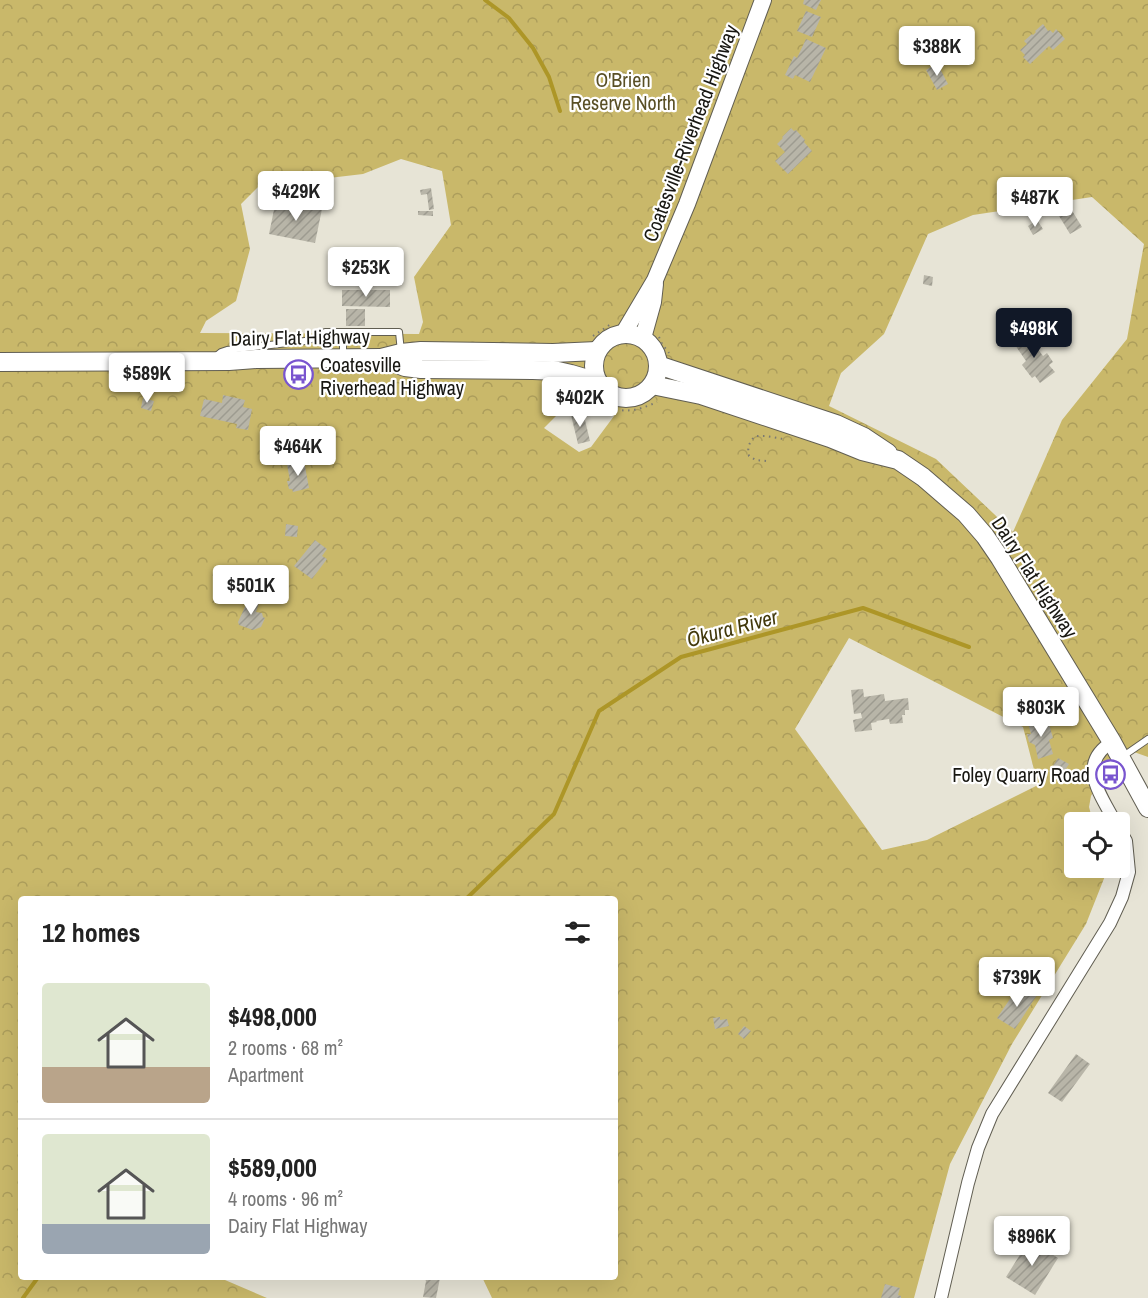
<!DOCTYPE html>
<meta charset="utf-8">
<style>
body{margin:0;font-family:"Archivo Narrow",sans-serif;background:#f6f6f6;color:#222;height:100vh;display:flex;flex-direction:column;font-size:22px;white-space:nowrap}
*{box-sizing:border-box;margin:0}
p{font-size:20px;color:#767676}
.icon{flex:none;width:33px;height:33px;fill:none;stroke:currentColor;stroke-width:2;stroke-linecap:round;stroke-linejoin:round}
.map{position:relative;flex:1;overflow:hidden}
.side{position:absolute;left:18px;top:896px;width:600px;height:384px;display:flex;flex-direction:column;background:#fff;border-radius:6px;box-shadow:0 6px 24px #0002}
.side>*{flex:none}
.controls{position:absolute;left:1064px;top:812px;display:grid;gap:12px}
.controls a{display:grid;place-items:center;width:66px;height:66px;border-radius:6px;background:#fff;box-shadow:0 6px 24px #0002;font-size:30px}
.price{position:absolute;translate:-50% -51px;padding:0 14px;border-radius:6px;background:#fff;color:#222;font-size:20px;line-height:39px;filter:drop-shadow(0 2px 3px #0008)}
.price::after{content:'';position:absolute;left:50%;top:36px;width:18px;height:14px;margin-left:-9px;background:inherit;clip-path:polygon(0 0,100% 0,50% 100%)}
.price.active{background:#111827;color:#fff}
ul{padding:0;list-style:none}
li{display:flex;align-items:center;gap:18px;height:150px;padding:0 24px}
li+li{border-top:2px solid #e0e0e0}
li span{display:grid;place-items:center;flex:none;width:168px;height:120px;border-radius:6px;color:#555}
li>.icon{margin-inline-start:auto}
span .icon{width:72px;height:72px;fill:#fffc;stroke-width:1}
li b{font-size:26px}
h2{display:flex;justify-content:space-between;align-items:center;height:72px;padding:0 24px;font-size:26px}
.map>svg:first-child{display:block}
.forest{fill:url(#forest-crowns);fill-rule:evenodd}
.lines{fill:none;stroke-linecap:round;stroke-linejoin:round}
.stream{stroke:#ad9627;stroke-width:4}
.building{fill:url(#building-hatch)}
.lane-casing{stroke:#615e52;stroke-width:8}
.street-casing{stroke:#615e52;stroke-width:14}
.secondary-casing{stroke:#615e52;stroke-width:18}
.primary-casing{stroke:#615e52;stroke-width:20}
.path{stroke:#7c7a71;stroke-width:2;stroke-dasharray:1.5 4.5;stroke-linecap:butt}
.lane{stroke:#fff;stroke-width:6}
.street{stroke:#fff;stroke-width:12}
.secondary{stroke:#fff;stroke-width:16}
.primary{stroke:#fff;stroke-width:18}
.labels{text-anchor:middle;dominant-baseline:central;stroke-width:4.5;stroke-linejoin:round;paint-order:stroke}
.park-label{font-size:20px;fill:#594f25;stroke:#fff}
.street-label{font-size:20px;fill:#181712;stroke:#fff}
.poi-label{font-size:20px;fill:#181712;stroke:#fff;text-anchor:start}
.water-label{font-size:21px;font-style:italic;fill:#42390c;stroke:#fff}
</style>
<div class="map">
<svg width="1148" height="1298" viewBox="0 0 1148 1298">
<defs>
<pattern id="forest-crowns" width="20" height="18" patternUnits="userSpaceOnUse" patternTransform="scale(1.5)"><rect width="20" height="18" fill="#c9b86a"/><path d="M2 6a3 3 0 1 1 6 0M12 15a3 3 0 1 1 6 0" fill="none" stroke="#ac9d5b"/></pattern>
<pattern id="building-hatch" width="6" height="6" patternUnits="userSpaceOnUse" patternTransform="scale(1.5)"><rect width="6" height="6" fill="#b8b5a8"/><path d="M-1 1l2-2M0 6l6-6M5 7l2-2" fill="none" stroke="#9d9b90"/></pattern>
</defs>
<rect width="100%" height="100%" fill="#e7e4d6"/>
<path class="forest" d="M0 0H1148V757L1134 752 1115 758 1110 763 1091 796 1089 807 1093 822H1074V867H1103L1105 876 1086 924 1012 1044 950 1164 914 1298H492L482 1277 615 1276V898H21V1276L218 1277 267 1298H0ZM401 159 442 171 451 225 414 277 423 322 419 334 200 333 206 321 236 301 250 249 241 204 269 176 312 180 363 174ZM1092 197 1144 244 1127 339 1062 420 1013 532 936 459 829 406 841 373 884 334 928 234 973 215ZM577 395 590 401 614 416 591 447 579 452 544 428ZM849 638 1023 727 1038 785 927 840 882 850 795 729Z"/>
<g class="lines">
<g class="stream">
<polyline points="485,0 509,18 533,48 549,77 560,111"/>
<polyline points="467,898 554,814 599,711 681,657 863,608 969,647"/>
<polyline points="23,1298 39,1276"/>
</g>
</g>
<g class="building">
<polygon points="804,0 821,0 816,10 803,4"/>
<polygon points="806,11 821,17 812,37 797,31"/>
<polygon points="1043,24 1048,31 1050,30 1053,33 1056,29 1065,39 1053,50 1049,46 1030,64 1023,57 1025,55 1020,50 1027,44 1024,41 1032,34 1033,35 1036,32 1035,31"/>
<polygon points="806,39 826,48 810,82 795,75 793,79 785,75 794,56 797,58"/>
<polygon points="937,63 948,84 937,90 926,70"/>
<polygon points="791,128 794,131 796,130 805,140 804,142 812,151 788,174 775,161 785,152 777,144 783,138 782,137"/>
<polygon points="431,188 434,209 429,210 427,194 421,195 420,190"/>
<polygon points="276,200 322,209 315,243 269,234"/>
<polygon points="1068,204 1082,227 1070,234 1056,211"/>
<polygon points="418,211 433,211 433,216 418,215"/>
<polygon points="1037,220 1043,229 1033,235 1028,226"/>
<polygon points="342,264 374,264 387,276 387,286 342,286"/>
<polygon points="924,275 933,277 932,286 923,284"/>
<polygon points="342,290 390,290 390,307 342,306"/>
<polygon points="1039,308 1046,320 1029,330 1022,318"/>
<rect x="346" y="309" width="19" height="17"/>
<polygon points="1026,333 1043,356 1047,353 1053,362 1049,365 1055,372 1040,383 1035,376 1032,378 1022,365 1026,361 1013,342"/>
<polygon points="223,395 245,400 243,407 252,409 248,430 236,428 237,424 200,416 204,399 222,403"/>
<polygon points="143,398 154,401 151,411 141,408"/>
<polygon points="583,412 590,441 578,444 571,415"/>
<polygon points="285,439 288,454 276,456 273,441"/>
<polygon points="304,461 309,488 293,492 292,489 289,489 287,481 290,481 287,464"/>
<polygon points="286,524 298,526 297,537 285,536"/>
<polygon points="315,540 327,549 322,556 327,559 312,579 294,566"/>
<polygon points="249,598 259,603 256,612 262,613 263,617 265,618 261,627 253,630 239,625 238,622"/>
<polygon points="863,689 864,697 884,694 885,701 908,698 909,710 905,710 905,715 902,715 903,723 890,724 889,719 876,721 877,722 871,723 872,730 855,732 853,720 862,718 861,713 854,714 851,690"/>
<polygon points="1043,719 1045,726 1049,724 1053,738 1049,740 1053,754 1038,759 1035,745 1029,742 1027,734 1031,734 1028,723"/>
<polygon points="1058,758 1069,764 1060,778 1049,772"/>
<polygon points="1025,987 1037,995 1015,1029 997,1018 1014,993 1019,996"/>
<polygon points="720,1017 720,1020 727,1019 729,1026 715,1029 713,1018"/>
<polygon points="744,1026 751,1031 744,1039 738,1034"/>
<polygon points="1076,1054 1090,1064 1062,1102 1048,1093"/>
<polygon points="1029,1240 1058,1258 1035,1295 1006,1277"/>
<polygon points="423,1276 438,1276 440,1278 436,1298 423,1297 426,1281"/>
<polygon points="885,1284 900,1288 898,1295 901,1296 901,1298 881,1298"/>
</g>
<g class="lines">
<defs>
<g id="lane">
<polyline points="343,332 343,357"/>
<polyline points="215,357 221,352 227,350 305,341 315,338 325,332 399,332 401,352"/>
<polyline points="1122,757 1148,739"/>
</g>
<g id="street">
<path d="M1112 742C1076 764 1101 795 1115 822"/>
<polyline points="941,1298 968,1183 978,1148 992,1114 1110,923 1122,897 1129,872 1126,841 1119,829"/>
</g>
<g id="secondary">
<polyline points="623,334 655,280 687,204 763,0"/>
<polyline points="643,338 653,302 655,284"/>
</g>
<g id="primary">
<circle cx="626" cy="366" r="32"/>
<polyline points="381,358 401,353 421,351 553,353 597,351"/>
<polyline points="0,362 229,361 256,359 381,358 405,367 421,369 533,370 558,371 571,374 598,382"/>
<polyline points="658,365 836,424 864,437 888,453"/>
<polyline points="652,385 701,395 830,438 862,451 898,460 923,477 966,514 985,536 1000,558 1112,742 1148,808"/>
</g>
</defs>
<use href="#lane" class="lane-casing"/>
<use href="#street" class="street-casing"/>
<use href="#secondary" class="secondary-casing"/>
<use href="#primary" class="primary-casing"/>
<g class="path">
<polyline points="593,336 611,324"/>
<polyline points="659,337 662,344 669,353"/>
<path d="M595 398C601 401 607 406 613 408 627 414 644 408 657 402"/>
<path d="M766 461 756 460 749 456C747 447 749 443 755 436H766L783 439"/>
</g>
<use href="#lane" class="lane"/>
<use href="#street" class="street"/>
<use href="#secondary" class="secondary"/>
<use href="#primary" class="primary"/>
</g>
<defs>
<symbol id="bus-ring" viewBox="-11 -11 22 22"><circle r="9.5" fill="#fff" stroke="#7955cf" stroke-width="1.5"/><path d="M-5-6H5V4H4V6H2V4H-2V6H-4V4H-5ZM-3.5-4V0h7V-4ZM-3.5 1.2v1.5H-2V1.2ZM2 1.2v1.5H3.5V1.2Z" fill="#7955cf"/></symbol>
</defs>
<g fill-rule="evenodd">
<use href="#bus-ring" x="282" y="358" width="33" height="33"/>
<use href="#bus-ring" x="1094" y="758" width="33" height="33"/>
</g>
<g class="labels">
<g class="park-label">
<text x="623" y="79">O'Brien<tspan x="623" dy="23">Reserve North</tspan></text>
</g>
<g class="street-label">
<text transform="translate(690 133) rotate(-69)">Coatesville-Riverhead Highway</text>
<text transform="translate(300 337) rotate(-1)">Dairy Flat Highway</text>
<text transform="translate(1035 577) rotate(57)">Dairy Flat Highway</text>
</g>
<g class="poi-label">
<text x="320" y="364">Coatesville<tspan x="320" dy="23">Riverhead Highway</tspan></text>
<text x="1090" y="774" text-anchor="end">Foley Quarry Road</text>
</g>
<g class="water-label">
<text transform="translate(732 628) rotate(-15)">Ōkura River</text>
</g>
</g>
</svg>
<div class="controls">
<a><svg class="icon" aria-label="locate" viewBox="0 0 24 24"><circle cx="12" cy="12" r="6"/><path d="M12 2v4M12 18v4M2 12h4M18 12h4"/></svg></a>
</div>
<b class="price" style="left:937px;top:77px">$388K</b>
<b class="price" style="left:296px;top:222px">$429K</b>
<b class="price" style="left:1035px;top:228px">$487K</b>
<b class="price" style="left:366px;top:298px">$253K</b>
<b class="price active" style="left:1034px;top:359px">$498K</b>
<b class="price" style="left:147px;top:404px">$589K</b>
<b class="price" style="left:580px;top:428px">$402K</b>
<b class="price" style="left:298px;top:477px">$464K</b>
<b class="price" style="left:251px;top:616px">$501K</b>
<b class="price" style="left:1041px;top:738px">$803K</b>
<b class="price" style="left:1017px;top:1008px">$739K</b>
<b class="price" style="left:1032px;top:1267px">$896K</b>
<section class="side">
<h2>12 homes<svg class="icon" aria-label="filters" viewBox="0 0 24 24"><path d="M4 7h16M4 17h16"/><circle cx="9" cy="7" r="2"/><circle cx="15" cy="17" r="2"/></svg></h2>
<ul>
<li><span style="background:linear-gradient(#dfe7d0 70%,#b9a48a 0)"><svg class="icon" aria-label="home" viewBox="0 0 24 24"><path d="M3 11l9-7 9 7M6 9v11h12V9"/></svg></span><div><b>$498,000</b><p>2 rooms · 68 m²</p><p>Apartment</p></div></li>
<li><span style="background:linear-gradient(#dfe7d0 75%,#9aa5b1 0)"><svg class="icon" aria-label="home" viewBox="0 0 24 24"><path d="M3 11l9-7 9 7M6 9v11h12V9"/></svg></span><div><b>$589,000</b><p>4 rooms · 96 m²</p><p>Dairy Flat Highway</p></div></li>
</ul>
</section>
</div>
